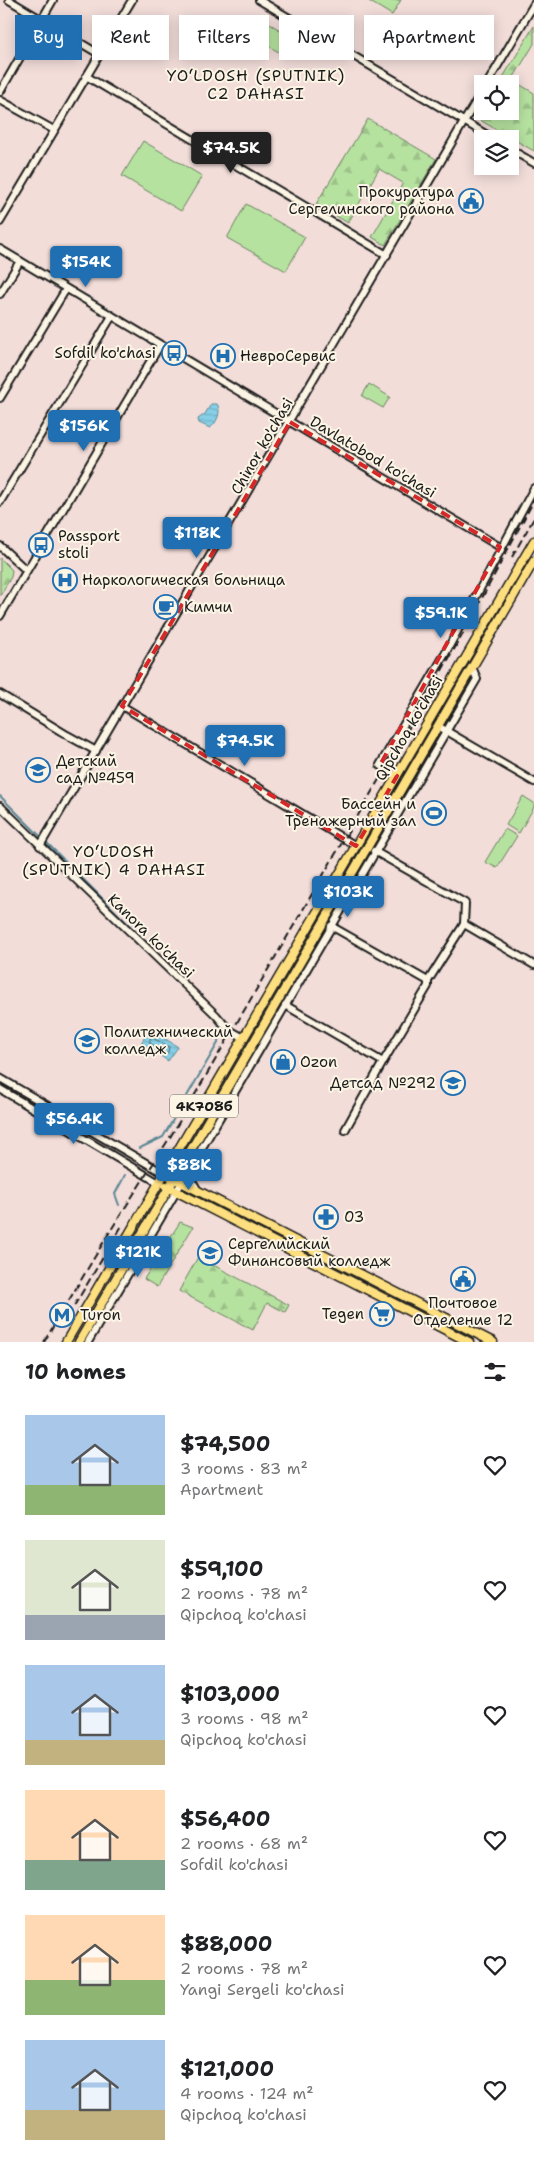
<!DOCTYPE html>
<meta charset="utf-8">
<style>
body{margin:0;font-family:"Shantell Sans",sans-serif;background:#f2f2f2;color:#202124;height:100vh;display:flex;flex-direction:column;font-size:19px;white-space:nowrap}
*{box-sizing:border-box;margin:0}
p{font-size:16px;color:#757577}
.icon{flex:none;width:28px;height:28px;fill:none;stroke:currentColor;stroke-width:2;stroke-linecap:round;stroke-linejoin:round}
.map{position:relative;height:1342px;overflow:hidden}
.side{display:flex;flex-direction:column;background:#fff;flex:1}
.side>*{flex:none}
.banner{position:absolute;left:15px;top:15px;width:505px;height:45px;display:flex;gap:10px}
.controls{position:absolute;left:474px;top:75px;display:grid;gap:10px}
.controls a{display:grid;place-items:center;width:45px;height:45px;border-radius:0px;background:#fff;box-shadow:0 2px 12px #0003;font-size:25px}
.price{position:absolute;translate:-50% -42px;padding:0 11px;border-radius:5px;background:#1f6fb2;color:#fff;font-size:16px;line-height:32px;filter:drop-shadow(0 1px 2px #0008)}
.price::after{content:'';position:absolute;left:50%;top:30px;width:15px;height:11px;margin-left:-8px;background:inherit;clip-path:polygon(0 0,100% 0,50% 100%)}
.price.active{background:#222;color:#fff}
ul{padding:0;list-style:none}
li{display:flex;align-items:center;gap:15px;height:125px;padding:0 25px}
li span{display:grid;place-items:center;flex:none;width:140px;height:100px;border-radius:0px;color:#555}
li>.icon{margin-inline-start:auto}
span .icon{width:60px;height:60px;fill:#fffc;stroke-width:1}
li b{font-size:21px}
h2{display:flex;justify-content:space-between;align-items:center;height:60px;padding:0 25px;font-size:21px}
.tag{padding:0 18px;border-radius:0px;background:#fff;box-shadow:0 2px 12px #0003;font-size:18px;line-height:45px}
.tag.active{background:#1f6fb2;color:#fff}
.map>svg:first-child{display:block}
.grass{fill:#b6e2a0;stroke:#697f5e}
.forest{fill:url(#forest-firs);stroke:#697f5e}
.water{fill:url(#water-rules);stroke:#5c8795}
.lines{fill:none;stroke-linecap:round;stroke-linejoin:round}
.shore{stroke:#46646d;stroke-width:1}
.stream{stroke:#5c8795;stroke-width:2}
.minor-casing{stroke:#1c1c1c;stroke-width:10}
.major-casing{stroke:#1c1c1c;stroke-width:11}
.minor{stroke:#fcf5e5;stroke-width:6}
.major{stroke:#fedf80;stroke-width:8}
.rail{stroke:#1c1c1c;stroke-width:2;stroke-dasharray:8 4;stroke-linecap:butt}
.marked{fill:none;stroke:#d62828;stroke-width:4;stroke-dasharray:10 6;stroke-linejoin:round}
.labels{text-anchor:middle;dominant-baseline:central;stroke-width:4;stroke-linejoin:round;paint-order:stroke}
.shield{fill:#fcf5e5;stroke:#5f5d58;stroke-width:1}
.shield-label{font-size:14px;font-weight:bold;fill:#1c1c1c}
.poi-label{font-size:15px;fill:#1c1c1c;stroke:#fcf5e5;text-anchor:start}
.street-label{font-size:15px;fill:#1c1c1c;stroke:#fcf5e5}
.neighbourhood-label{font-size:16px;letter-spacing:1px;fill:#1c1c1c;stroke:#fcf5e5}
</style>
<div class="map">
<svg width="534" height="1342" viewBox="0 0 534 1342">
<defs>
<pattern id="forest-firs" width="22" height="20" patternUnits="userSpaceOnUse" patternTransform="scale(1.25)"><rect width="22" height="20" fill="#b6e2a0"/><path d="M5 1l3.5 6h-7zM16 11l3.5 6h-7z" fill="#9cc189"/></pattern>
<pattern id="water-rules" width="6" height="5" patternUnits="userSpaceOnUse" patternTransform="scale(1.25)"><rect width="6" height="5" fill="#86cfe6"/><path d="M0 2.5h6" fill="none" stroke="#73b1c5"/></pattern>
</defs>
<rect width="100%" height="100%" fill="#f2ddd9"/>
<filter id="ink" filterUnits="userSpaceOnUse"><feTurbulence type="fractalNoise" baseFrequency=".02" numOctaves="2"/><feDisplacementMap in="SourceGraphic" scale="10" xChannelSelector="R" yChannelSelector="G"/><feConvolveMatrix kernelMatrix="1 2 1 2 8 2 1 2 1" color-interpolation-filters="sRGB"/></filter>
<g filter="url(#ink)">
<g class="grass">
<polygon points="367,0 401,0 392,15"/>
<polygon points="258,17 292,37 282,54 248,34"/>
<polygon points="143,141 202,176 181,211 122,176"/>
<polygon points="246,204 305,237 286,271 227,238"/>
<polygon points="369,384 390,397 383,408 362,396"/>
<polygon points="523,796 534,803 534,807 519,833 506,825"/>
<polygon points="505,829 517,836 497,868 485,862"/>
</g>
<g class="forest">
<polygon points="534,26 534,44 512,80 534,93 534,151 478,119 482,110 510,111 510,84 499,84"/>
<polygon points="368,119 436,159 385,245 372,237 403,183 379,169 348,223 316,204"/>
<polygon points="0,558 12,570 11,577 0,596"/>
<polygon points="180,1222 193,1227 157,1287 144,1279"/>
<polygon points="198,1257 289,1305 285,1312 267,1303 253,1330 179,1291"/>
</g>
<g class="water">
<path d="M211 404H217C222 411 217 423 210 428L199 423 198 419 205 414Z"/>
<polygon points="150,1029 178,1047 168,1061 141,1043"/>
</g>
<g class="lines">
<polygon class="shore" points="151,1037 169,1047 168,1052 165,1053 150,1043"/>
<g class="stream">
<polyline points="0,796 42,838"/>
<polyline points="46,842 217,1013"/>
<polyline points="140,1148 163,1137 218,1043 219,1022"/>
<polyline points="119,1205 115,1194 125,1175"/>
</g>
<defs>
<g id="minor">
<polyline points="9,0 99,54"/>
<polyline points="259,0 494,139"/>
<polyline points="86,76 387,255"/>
<polyline points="487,84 534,4"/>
<polyline points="0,92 53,0"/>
<polyline points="0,100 54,130"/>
<polyline points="510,149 534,163"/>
<polyline points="0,222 132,0"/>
<polyline points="0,249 500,547"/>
<polyline points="0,294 20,261"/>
<polyline points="0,398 66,289"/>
<polyline points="0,502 112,316"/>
<polyline points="0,546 26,570"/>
<polyline points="0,616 160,345"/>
<polyline points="0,694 67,735 96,751"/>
<polyline points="122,706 356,846"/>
<polyline points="438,726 534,782"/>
<polyline points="397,776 380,765 445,654 534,488"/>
<polyline points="0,806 216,1015 228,1029 244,1038"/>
<polyline points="40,846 482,91"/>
<polyline points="374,851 465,903 464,924 428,981"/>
<polyline points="464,924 534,965"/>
<polyline points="285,1005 383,1062 428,986 428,981 331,926"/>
<polyline points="0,1078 165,1174"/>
<polyline points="0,1089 159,1183"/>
<polyline points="345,1130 383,1062"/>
<polyline points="190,1168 190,1177 198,1191"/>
<polyline points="88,1342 477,679 472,667"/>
</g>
<g id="major">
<polyline points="171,1177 493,1342"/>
<polyline points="166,1186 469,1342"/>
<polyline points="66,1342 534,541"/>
<polyline points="79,1342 534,561"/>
</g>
</defs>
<use href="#minor" class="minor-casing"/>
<use href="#major" class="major-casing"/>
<use href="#minor" class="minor"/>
<use href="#major" class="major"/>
<g class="rail">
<polyline points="512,557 534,518"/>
<polyline points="74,1306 123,1224"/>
<polyline points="44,1342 109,1233 172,1134 409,728 464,632 534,500"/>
</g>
</g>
</g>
<path class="marked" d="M290 422 500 547 380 765 397 776 356 846 122 706Z"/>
<defs>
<symbol id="civic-ring" viewBox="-11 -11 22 22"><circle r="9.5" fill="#fcf5e5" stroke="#1f6fb2" stroke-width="1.5"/><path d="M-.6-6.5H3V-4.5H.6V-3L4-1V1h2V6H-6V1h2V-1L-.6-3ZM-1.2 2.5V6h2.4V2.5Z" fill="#1f6fb2"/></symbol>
<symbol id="bus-ring" viewBox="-11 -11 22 22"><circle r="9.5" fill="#fcf5e5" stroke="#1f6fb2" stroke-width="1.5"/><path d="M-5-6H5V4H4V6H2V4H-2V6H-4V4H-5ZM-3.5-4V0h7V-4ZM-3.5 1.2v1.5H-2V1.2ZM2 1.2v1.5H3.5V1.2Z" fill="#1f6fb2"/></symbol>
<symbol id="hospital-ring" viewBox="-11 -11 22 22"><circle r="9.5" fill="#fcf5e5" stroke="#1f6fb2" stroke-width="1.5"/><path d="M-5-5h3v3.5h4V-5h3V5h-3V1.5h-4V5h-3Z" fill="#1f6fb2"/></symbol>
<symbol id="cafe-ring" viewBox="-11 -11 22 22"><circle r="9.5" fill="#fcf5e5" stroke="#1f6fb2" stroke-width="1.5"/><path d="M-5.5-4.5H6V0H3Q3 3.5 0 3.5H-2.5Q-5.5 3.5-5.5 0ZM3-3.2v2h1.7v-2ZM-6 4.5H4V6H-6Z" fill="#1f6fb2"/></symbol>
<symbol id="school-ring" viewBox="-11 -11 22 22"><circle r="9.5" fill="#fcf5e5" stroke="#1f6fb2" stroke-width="1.5"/><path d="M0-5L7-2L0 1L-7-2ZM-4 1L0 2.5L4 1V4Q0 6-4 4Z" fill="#1f6fb2"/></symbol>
<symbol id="stadium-ring" viewBox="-11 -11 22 22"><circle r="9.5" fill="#fcf5e5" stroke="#1f6fb2" stroke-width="1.5"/><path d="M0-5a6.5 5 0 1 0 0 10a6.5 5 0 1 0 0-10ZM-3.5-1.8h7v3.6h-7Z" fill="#1f6fb2"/></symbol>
<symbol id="university-ring" viewBox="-11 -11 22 22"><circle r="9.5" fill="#fcf5e5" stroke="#1f6fb2" stroke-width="1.5"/><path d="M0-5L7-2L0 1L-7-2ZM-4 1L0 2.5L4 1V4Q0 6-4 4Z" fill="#1f6fb2"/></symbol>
<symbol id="shop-ring" viewBox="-11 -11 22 22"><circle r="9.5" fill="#fcf5e5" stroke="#1f6fb2" stroke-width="1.5"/><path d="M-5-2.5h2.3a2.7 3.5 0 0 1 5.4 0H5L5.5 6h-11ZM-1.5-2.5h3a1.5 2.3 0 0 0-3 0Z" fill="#1f6fb2"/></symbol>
<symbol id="pharmacy-ring" viewBox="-11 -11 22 22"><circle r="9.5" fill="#fcf5e5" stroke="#1f6fb2" stroke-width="1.5"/><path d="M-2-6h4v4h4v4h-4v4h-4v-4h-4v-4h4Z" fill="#1f6fb2"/></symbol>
<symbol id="supermarket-ring" viewBox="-11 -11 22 22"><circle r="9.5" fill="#fcf5e5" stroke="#1f6fb2" stroke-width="1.5"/><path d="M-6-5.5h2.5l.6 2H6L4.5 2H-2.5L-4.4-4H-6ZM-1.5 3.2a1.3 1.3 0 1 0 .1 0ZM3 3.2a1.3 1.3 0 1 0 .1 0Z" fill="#1f6fb2"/></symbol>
<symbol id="metro-ring" viewBox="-11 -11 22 22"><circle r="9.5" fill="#fcf5e5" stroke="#1f6fb2" stroke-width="1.5"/><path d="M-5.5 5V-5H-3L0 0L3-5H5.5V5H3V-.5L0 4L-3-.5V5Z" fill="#1f6fb2"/></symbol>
</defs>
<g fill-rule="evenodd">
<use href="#civic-ring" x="457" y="187" width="28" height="28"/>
<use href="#bus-ring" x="160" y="339" width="28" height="28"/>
<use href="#hospital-ring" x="209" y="342" width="28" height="28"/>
<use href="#bus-ring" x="27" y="531" width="28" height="28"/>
<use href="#hospital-ring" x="51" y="566" width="28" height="28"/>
<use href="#cafe-ring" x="152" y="593" width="28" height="28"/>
<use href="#school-ring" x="24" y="756" width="28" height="28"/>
<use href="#stadium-ring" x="420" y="799" width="28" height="28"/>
<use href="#university-ring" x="73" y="1027" width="28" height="28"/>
<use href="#shop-ring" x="269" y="1048" width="28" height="28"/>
<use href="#school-ring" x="439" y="1069" width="28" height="28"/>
<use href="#pharmacy-ring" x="312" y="1203" width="28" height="28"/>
<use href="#university-ring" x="196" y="1239" width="28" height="28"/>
<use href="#civic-ring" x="449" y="1265" width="28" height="28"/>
<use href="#supermarket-ring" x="368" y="1300" width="28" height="28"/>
<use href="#metro-ring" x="48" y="1301" width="28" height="28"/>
</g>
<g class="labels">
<rect class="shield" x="170" y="1094.5" width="68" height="23" rx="4"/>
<g class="shield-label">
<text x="204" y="1106">4К708б</text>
</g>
<g class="poi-label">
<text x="454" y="192" text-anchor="end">Прокуратура<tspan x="454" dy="17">Сергелинского района</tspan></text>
<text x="156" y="353" text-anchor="end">Sofdil ko'chasi</text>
<text x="240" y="356">НевроСервис</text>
<text x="58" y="536">Passport<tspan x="58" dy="17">stoli</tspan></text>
<text x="82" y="580">Наркологическая больница</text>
<text x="184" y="607">Кимчи</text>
<text x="56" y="761">Детский<tspan x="56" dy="17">сад №459</tspan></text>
<text x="416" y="804" text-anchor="end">Бассейн и<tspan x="416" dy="17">Тренажерный зал</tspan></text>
<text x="104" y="1032">Политехнический<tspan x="104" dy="17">колледж</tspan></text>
<text x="300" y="1062">Ozon</text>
<text x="436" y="1083" text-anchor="end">Детсад №292</text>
<text x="344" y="1217">03</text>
<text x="228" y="1244">Сергелийский<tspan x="228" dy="17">Финансовый колледж</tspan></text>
<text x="463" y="1303" text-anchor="middle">Почтовое<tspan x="463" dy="17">Отделение 12</tspan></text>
<text x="364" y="1314" text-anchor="end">Tegen</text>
<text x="80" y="1315">Turon</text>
</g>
<g class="street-label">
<text transform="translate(262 446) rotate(-60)">Chinor ko'chasi</text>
<text transform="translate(373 457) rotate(31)">Davlatobod ko'chasi</text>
<text transform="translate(409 728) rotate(-60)">Qipchoq ko'chasi</text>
<text transform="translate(151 936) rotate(44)">Kanora ko'chasi</text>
</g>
<g class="neighbourhood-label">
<text x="256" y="75">YO‘LDOSH (SPUTNIK)<tspan x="256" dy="18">C2 DAHASI</tspan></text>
<text x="114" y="851">YO‘LDOSH<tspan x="114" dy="18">(SPUTNIK) 4 DAHASI</tspan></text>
</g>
</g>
</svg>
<div class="controls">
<a><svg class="icon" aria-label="locate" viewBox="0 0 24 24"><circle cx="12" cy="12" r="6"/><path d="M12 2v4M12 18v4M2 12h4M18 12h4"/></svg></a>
<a><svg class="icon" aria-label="layers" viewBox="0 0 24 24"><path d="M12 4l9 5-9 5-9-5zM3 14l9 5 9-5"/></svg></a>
</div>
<b class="price active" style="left:231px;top:174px">$74.5K</b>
<b class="price" style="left:86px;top:288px">$154K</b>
<b class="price" style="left:84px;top:452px">$156K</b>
<b class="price" style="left:197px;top:559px">$118K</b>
<b class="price" style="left:441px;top:639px">$59.1K</b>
<b class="price" style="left:245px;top:767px">$74.5K</b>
<b class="price" style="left:348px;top:918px">$103K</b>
<b class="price" style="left:74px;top:1145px">$56.4K</b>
<b class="price" style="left:189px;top:1191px">$88K</b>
<b class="price" style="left:138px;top:1278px">$121K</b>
<div class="banner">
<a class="tag active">Buy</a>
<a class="tag">Rent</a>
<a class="tag">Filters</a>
<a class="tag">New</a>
<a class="tag">Apartment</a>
</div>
</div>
<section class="side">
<h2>10 homes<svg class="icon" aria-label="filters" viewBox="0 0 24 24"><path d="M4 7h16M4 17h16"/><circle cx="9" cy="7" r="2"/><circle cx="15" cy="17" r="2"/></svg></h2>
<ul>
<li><span style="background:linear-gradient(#a9c7e8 70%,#8fb573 0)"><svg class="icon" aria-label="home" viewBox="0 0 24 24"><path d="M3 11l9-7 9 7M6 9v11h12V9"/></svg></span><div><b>$74,500</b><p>3 rooms · 83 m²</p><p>Apartment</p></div><svg class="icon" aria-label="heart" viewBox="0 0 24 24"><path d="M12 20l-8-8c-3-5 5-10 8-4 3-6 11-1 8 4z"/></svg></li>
<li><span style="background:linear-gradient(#dfe7d0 75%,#9aa5b1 0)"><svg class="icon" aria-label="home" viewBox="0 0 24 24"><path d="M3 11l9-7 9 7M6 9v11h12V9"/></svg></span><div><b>$59,100</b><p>2 rooms · 78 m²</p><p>Qipchoq ko'chasi</p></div><svg class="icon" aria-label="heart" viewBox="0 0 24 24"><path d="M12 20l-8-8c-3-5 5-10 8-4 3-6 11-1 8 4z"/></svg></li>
<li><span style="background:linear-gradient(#a9c7e8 75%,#c2b280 0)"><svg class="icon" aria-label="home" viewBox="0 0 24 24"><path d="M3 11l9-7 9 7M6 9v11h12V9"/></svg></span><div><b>$103,000</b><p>3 rooms · 98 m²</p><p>Qipchoq ko'chasi</p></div><svg class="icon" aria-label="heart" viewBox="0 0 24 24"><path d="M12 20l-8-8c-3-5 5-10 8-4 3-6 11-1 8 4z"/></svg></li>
<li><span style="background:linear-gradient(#ffd9b3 70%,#7fa58c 0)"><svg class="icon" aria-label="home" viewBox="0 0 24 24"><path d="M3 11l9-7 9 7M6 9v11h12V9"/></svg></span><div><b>$56,400</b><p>2 rooms · 68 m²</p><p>Sofdil ko'chasi</p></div><svg class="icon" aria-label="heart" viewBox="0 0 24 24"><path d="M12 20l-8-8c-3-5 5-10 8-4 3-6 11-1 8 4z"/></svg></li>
<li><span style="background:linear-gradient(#ffd9b3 65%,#8fb573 0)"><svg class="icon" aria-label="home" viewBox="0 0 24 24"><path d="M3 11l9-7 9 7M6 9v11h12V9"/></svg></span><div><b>$88,000</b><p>2 rooms · 78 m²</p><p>Yangi Sergeli ko'chasi</p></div><svg class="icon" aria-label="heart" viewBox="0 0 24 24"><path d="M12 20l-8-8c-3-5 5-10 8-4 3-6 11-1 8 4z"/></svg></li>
<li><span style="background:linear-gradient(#a9c7e8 70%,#c2b280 0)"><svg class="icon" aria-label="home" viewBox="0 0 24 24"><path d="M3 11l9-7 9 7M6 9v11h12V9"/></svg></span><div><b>$121,000</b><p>4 rooms · 124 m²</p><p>Qipchoq ko'chasi</p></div><svg class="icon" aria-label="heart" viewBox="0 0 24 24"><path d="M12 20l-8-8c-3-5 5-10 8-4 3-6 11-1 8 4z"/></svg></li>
</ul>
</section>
